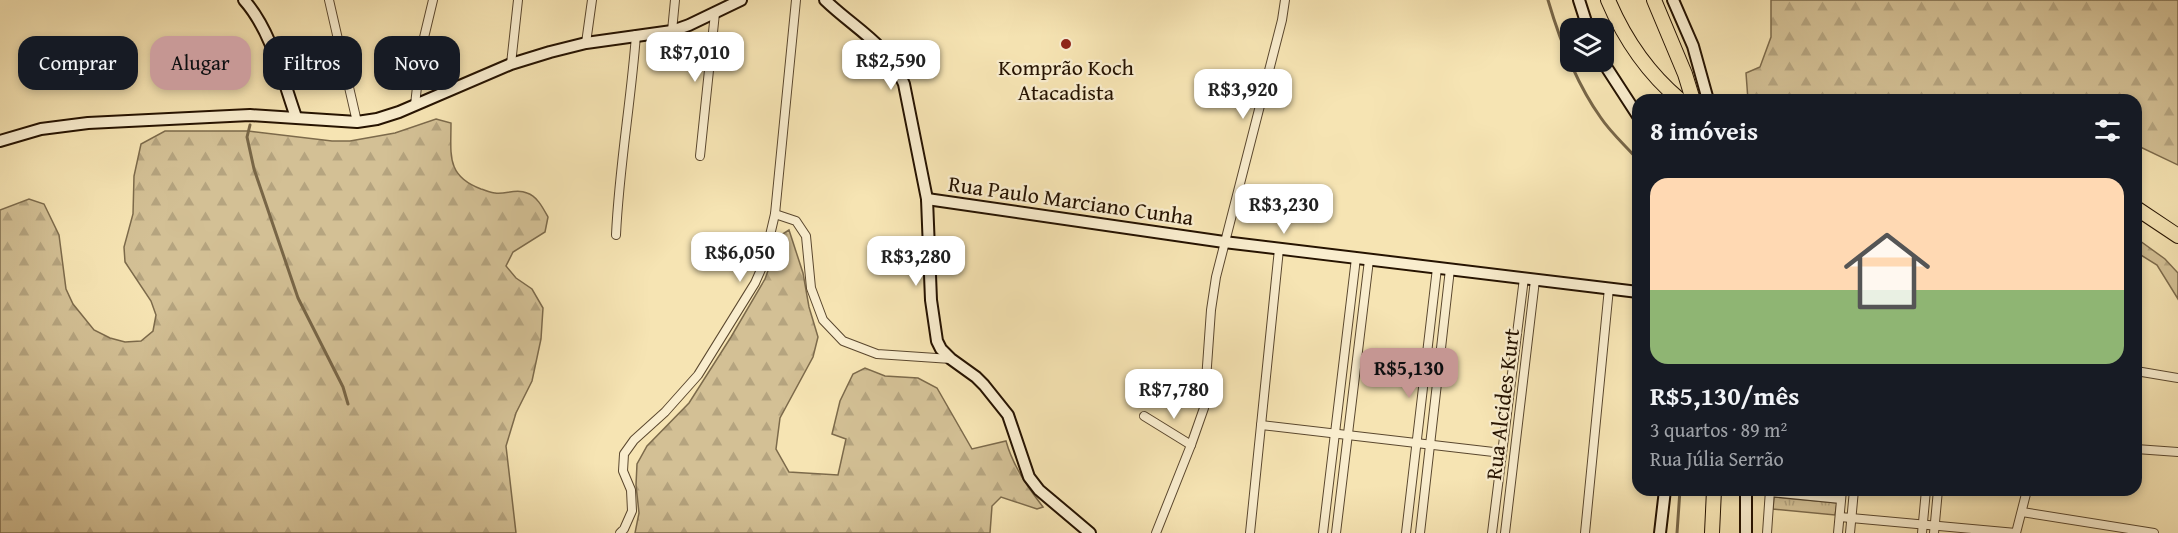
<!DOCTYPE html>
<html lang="pt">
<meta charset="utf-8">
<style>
body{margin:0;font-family:"Gentium Book Plus",serif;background:#242831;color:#f1f3f6;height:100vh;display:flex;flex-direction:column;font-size:22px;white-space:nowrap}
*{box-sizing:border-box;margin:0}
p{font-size:20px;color:#9ea1a6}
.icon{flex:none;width:33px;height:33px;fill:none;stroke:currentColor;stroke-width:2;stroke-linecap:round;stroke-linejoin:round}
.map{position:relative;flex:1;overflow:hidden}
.drawer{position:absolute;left:1632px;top:94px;width:510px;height:402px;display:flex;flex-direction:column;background:#171b24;border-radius:18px;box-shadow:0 3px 9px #0003}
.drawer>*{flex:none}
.guide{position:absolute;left:18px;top:36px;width:570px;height:54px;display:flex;gap:12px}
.tools{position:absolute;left:1560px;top:18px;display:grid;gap:12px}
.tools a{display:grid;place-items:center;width:54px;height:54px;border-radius:12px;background:#171b24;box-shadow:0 3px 9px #0003;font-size:30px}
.price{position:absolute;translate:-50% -51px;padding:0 14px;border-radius:12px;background:#fff;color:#222;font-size:20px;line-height:39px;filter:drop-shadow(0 2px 3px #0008)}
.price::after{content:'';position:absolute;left:50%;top:36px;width:18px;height:14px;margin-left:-9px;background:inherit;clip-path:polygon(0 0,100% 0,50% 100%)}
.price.current{background:#c59692;color:#111}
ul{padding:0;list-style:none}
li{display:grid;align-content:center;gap:12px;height:318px;padding:0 18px}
li span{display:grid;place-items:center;height:186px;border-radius:18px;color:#555}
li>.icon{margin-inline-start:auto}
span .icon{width:108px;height:108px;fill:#fffc;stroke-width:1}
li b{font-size:26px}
h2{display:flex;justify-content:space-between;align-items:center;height:72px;padding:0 18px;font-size:26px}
.pill{padding:0 21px;border-radius:18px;background:#171b24;box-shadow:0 3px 9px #0003;font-size:21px;line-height:54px}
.pill.current{background:#c59692;color:#111}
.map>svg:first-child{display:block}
.forest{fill:url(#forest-firs);stroke:#7c6a4b;stroke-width:1.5}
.park{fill:url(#park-tufts);stroke:#7c6a4b;stroke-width:1.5}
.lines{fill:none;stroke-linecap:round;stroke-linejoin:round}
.stream{stroke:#786647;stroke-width:3}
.street-casing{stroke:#5a472e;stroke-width:10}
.secondary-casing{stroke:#261301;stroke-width:14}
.highway-casing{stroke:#261301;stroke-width:16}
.street{stroke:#f9edce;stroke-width:8}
.secondary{stroke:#f9edce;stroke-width:10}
.highway{stroke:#f6e4b3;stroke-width:14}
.poi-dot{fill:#8f2418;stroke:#f9edce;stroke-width:2}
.labels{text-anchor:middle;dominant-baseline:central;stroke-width:4.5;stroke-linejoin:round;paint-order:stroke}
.poi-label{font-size:22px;fill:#261301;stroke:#f9edce}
.street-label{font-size:22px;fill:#261301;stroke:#f9edce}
</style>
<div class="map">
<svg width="2178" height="533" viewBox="0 0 2178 533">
<defs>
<pattern id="forest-firs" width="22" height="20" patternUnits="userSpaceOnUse" patternTransform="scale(1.5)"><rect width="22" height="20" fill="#d3c095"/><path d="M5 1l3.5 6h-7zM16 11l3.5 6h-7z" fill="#b5a47f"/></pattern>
<pattern id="park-tufts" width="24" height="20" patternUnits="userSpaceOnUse" patternTransform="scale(1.5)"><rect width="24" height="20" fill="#d3c095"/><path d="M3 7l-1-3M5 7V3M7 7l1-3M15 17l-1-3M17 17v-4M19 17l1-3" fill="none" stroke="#b5a47f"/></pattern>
</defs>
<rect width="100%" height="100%" fill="#f6e4b3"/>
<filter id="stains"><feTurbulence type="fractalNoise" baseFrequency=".00333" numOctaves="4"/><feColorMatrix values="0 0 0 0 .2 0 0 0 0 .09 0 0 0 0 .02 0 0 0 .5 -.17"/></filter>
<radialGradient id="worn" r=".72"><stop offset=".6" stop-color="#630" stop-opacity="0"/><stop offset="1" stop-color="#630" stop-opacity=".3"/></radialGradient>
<g class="forest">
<polygon points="1771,0 2178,0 2178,165 2136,145 2136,100 1748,100 1746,73 1760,67 1771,37"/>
<path d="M436 119 451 123C451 155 446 176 481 189 485 190 490 193 495 193 505 195 516 188 527 193 537 196 543 208 548 217L545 232 513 252 506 266 516 278 532 289 543 308 541 339 532 381 516 413 506 446 516 533H0V210L29 199 44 204 59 235 66 289 73 304 94 330 110 338 125 342 141 341 153 331 156 315 151 301 125 262 124 247 133 214 134 176 141 144 165 131H248L332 141H350L395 133Z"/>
<path d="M789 230 803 273 809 307 818 337 813 357 780 418 776 449 789 472 838 475 846 439 832 434 840 401 853 374 865 368 885 376 918 378 937 388 972 449 1006 441C1013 466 1027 486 1043 507L1037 509 1001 497 992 506 990 533H635L639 513 636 485 637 464 647 446 689 403 731 337 765 279 781 235Z"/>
<polygon points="2136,238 2165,259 2178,273 2178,299 2157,265 2136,252"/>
</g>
<polygon class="park" points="1774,497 1837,503 1835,515 1773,509"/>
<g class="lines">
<g class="stream">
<path d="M1548 0C1560 41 1576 83 1601 118 1611 133 1626 146 1638 160"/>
<polyline points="250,125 247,137 254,169 298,298 343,387 348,404"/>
<polyline points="1677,533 1680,490"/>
</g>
<defs>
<g id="street">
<polyline points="329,0 357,122"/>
<polyline points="672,31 675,0"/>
<polyline points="586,43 592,0"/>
<polyline points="511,64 518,0"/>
<polyline points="415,105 421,50 433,0"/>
<polyline points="700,156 715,13"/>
<polyline points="775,214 796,221 806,236 811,288 823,320 843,341 877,354 951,359"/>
<path d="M616 235C619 168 631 102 636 35"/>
<polyline points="2136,371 2178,378"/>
<polyline points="1144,416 1191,445"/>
<polyline points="1261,425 1502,453"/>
<polyline points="2136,449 2178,452"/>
<polyline points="1770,492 1841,499"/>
<polyline points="2022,512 2154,533"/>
<polyline points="1840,517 2016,533"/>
<polyline points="620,533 624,529 632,511 631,490 623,471 624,454 634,440 665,412 698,375 755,283 763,265 775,214 796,0"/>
<polyline points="1156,533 1191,445 1204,408 1211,310 1216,277 1282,20 1285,0"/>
<polyline points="1250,533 1279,249"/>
<polyline points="1323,533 1356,258"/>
<polyline points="1336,533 1369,260"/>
<polyline points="1406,533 1437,268"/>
<polyline points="1420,533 1450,269"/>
<polyline points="1492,533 1524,278"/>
<polyline points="1505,533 1535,280"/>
<polyline points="1585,533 1609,288"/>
<polyline points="1767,533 1770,490"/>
<polyline points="1838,533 1842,490"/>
<polyline points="1850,533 1854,490"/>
<polyline points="1922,533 1926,490"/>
<polyline points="1934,533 1938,490"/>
<polyline points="2016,533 2027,490"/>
</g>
<g id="secondary">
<path d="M244 0C271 30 283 80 296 117"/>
<path d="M825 0C855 29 888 44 904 84L927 199 931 300 937 341 941 349 951 359 976 377 984 385 1008 415 1029 477 1039 490 1090 533"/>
<polyline points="1579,0 1588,28"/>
<polyline points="1673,0 1693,46 1708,100"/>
<polyline points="1603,62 1638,116"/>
<polyline points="0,141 41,129 88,123 250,115 357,122 377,119 399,112 511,64 550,52 586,43 672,31 689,25 741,0"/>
<polyline points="927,199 1224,242 1638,292"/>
<polyline points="1746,490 1746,533"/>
<polyline points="1660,533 1665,490"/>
</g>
<g id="highway">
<path d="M1608 0C1624 38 1649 74 1680 100"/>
<polyline points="1654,0 1685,74 1693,100"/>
<polyline points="2136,208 2178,236"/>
<polyline points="1712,533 1714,490"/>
</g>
</defs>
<use href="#street" class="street-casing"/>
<use href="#secondary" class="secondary-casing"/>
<use href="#highway" class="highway-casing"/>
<use href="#street" class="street"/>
<use href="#secondary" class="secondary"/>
<use href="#highway" class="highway"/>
</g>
<circle class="poi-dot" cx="1066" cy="44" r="6"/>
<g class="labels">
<g class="poi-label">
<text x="1066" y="67">Komprão Koch<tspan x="1066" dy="25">Atacadista</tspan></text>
</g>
<g class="street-label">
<text transform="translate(1071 200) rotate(8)">Rua Paulo Marciano Cunha</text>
<text transform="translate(1502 404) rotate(-83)">Rua Alcides Kurt</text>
</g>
</g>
<rect width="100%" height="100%" filter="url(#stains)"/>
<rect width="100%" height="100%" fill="url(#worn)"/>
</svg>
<div class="tools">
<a><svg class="icon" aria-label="layers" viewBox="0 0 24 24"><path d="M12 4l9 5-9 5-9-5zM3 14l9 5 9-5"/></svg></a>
</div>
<b class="price" style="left:695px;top:83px">R$7,010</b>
<b class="price" style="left:891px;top:91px">R$2,590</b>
<b class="price" style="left:1243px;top:120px">R$3,920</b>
<b class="price" style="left:1284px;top:235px">R$3,230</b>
<b class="price" style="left:740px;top:283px">R$6,050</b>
<b class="price" style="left:916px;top:287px">R$3,280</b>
<b class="price current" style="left:1409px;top:399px">R$5,130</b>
<b class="price" style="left:1174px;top:420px">R$7,780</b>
<div class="guide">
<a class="pill">Comprar</a>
<a class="pill current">Alugar</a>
<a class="pill">Filtros</a>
<a class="pill">Novo</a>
</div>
<section class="drawer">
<h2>8 imóveis<svg class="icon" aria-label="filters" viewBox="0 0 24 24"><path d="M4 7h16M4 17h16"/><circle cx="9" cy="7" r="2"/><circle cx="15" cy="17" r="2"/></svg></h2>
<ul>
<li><span style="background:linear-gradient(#ffd9b3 60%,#8fb573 0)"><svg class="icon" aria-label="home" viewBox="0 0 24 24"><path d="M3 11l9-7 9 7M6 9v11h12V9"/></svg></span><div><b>R$5,130/mês</b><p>3 quartos · 89 m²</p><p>Rua Júlia Serrão</p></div></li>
</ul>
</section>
</div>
